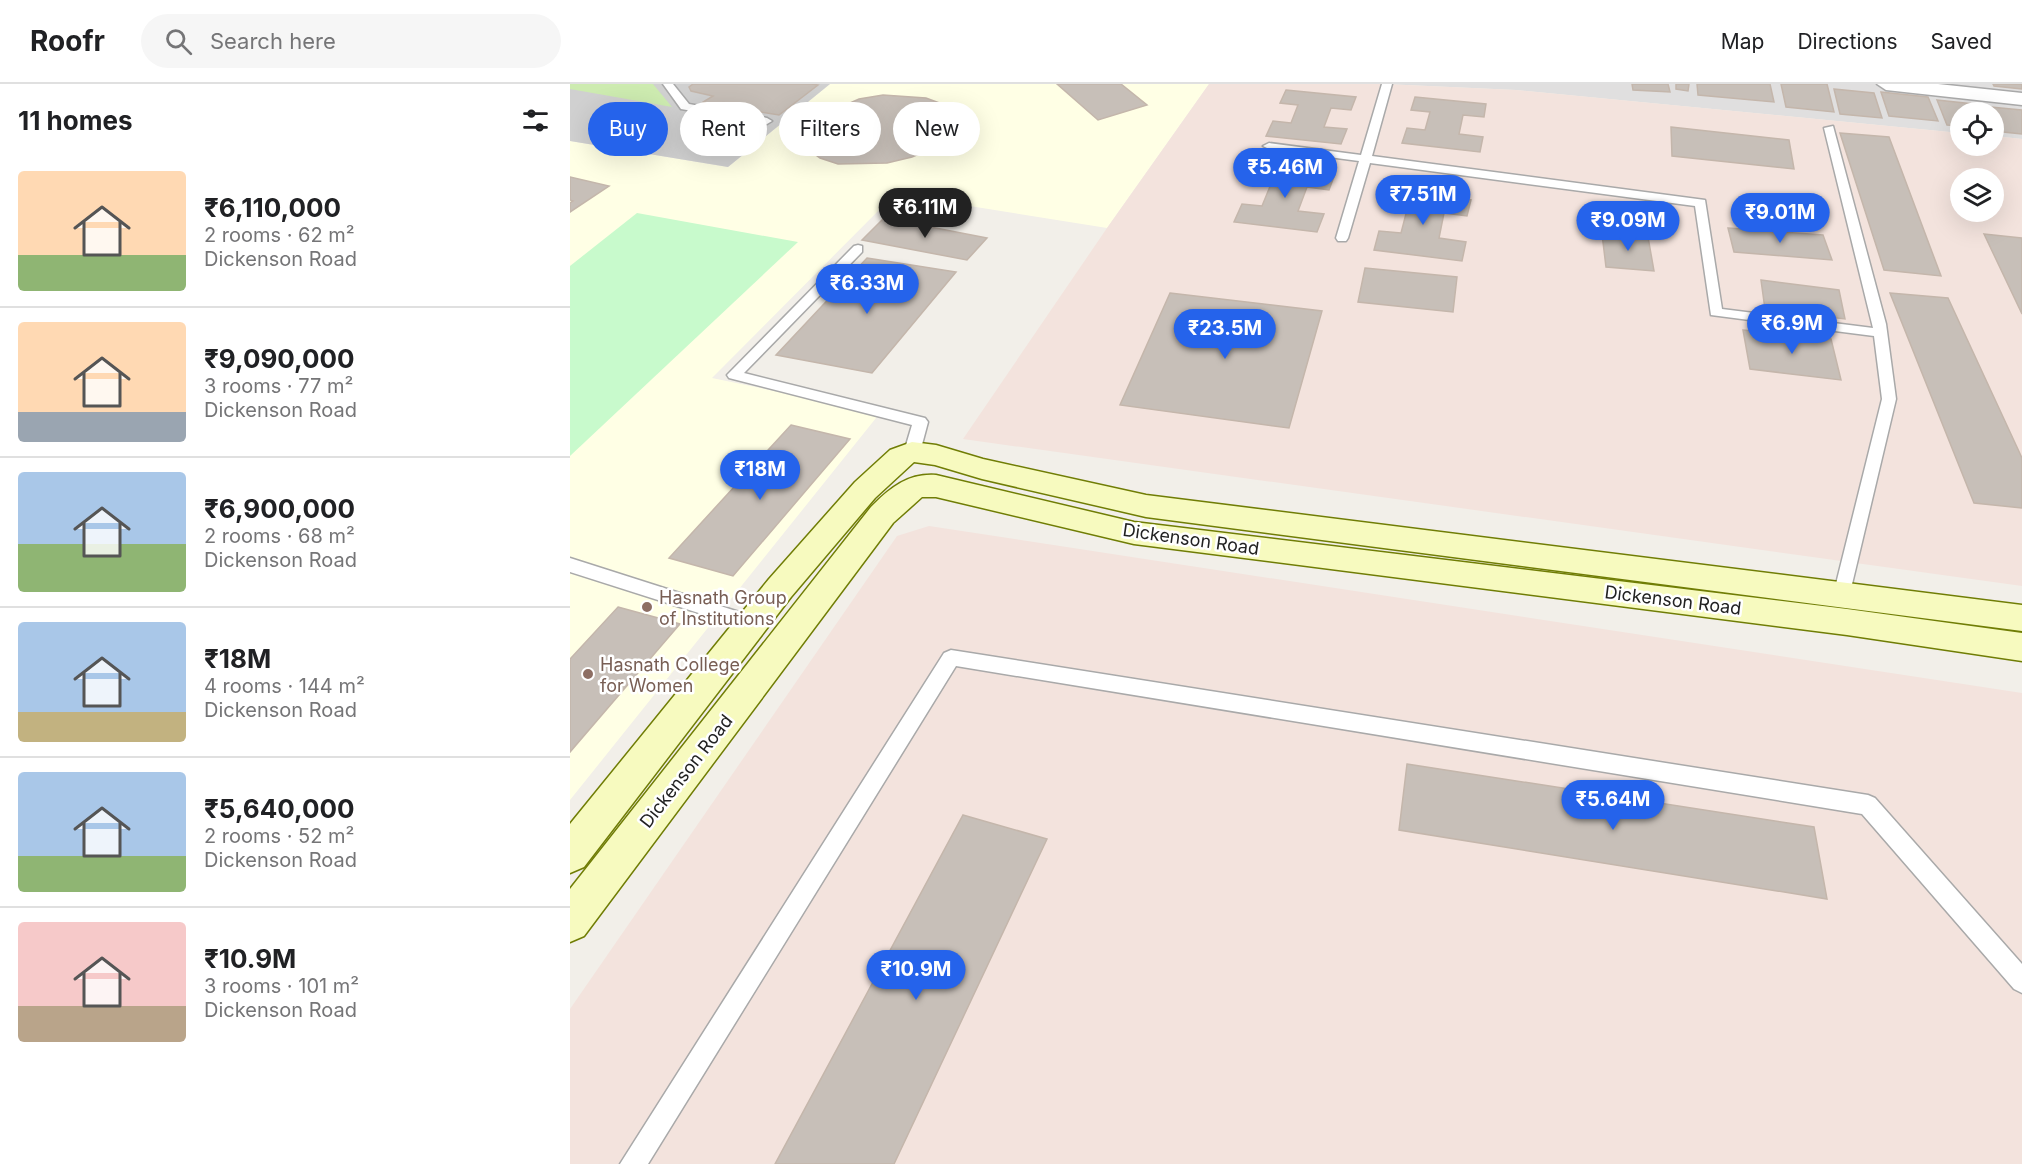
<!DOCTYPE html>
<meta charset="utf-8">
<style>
body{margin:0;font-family:Inter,sans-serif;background:#f6f6f6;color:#202124;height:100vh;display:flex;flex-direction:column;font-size:22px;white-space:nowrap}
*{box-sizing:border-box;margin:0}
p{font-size:20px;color:#757577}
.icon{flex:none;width:33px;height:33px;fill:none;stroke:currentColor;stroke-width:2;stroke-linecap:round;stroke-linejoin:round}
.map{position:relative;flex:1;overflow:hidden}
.panel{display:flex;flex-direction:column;background:#fff;width:570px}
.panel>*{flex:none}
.guide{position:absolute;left:18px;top:18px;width:570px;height:54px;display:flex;gap:12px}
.fabs{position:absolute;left:1380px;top:18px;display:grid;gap:12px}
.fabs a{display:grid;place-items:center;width:54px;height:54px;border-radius:50%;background:#fff;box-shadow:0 6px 24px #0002;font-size:30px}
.price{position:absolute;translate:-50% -51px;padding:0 14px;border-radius:21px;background:#2563eb;color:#fff;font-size:20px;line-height:39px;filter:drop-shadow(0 2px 3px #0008)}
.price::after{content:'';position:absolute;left:50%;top:36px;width:18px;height:14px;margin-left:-9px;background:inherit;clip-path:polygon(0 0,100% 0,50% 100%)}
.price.on{background:#222;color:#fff}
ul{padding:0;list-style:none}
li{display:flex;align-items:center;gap:18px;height:150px;padding:0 18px}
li+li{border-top:2px solid #e0e0e0}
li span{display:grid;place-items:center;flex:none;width:168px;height:120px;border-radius:6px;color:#555}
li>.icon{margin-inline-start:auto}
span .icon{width:72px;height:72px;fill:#fffc;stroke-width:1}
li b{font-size:26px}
h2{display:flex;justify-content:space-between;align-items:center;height:72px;padding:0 18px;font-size:26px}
.tag{padding:0 21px;border-radius:27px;background:#fff;box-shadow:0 6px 24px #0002;font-size:21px;line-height:54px}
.tag.on{background:#2563eb;color:#fff}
header{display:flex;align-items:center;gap:36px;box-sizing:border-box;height:84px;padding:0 30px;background:#fff;border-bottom:2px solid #e0e0e0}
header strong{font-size:28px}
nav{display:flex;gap:33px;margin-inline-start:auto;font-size:21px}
.search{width:420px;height:54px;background:#f6f6f6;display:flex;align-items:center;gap:15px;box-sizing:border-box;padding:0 21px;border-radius:33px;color:#757577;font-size:22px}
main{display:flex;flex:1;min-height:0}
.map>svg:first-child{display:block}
.residential{fill:#e0dfdf}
.education{fill:#ffffe5}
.religious{fill:#d0d0d0}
.military{fill:#f3e3dd;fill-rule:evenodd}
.grass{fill:#cdebb0}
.park{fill:#c8facc}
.building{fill:#c7bfb8;stroke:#c4b6ab;stroke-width:1.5}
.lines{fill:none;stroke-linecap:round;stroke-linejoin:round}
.lane-casing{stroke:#a9a9a9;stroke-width:3}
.street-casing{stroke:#a9a9a9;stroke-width:3}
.secondary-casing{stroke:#707d05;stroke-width:3}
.lane{fill:#fff;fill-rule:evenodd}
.street{fill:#fff;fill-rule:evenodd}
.secondary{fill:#f7fabf;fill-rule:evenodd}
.education-dot{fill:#8d6e63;stroke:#fff;stroke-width:2}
.labels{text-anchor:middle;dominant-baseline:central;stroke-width:5;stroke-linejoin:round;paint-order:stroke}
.street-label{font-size:18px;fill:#222;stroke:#fff}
.education-label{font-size:18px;fill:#785e54;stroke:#fff;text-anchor:start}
</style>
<header>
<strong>Roofr</strong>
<div class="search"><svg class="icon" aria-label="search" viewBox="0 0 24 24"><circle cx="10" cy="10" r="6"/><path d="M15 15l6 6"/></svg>Search here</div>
<nav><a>Map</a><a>Directions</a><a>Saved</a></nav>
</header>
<main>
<section class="panel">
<h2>11 homes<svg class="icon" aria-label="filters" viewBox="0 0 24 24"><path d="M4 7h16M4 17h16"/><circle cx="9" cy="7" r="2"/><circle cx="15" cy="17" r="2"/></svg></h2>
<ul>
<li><span style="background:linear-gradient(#ffd9b3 70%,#8fb573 0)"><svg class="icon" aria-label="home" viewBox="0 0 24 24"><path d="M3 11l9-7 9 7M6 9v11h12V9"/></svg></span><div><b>₹6,110,000</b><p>2 rooms · 62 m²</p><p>Dickenson Road</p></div></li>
<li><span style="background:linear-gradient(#ffd9b3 75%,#9aa5b1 0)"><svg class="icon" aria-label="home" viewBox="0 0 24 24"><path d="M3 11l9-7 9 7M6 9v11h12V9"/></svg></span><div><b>₹9,090,000</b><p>3 rooms · 77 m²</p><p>Dickenson Road</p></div></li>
<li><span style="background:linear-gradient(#a9c7e8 60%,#8fb573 0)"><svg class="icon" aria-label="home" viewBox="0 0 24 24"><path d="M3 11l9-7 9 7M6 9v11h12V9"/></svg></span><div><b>₹6,900,000</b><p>2 rooms · 68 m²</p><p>Dickenson Road</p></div></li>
<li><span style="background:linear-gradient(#a9c7e8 75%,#c2b280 0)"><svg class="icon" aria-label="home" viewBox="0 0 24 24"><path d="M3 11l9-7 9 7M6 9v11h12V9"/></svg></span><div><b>₹18M</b><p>4 rooms · 144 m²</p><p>Dickenson Road</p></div></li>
<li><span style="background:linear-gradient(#a9c7e8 70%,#8fb573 0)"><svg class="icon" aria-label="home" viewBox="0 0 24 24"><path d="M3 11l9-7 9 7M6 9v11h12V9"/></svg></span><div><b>₹5,640,000</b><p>2 rooms · 52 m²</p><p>Dickenson Road</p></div></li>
<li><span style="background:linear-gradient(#f6c9c9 70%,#b9a48a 0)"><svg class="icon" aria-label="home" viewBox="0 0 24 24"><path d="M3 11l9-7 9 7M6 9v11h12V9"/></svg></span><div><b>₹10.9M</b><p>3 rooms · 101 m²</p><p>Dickenson Road</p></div></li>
</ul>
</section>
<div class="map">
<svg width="1452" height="1080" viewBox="0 0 1452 1080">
<rect width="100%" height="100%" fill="#f2efe9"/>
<polygon class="residential" points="814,0 1452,0 1452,55 1424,52 1424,28 1390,28 1390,49 946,6"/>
<polygon class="education" points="260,0 639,0 537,144 325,110 142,294 310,329 0,716 0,57 158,83"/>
<polygon class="religious" points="0,0 260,0 158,83 0,57"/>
<g class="military">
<path d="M639 0H814L946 6 1390 49V62H1424V52L1452 55V502L393 355 537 144ZM1390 94H1424V128H1390Z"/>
<polygon points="359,442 1452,609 1452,1080 0,1080 0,925 327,452"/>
</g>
<polygon class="grass" points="0,0 83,0 102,23 0,5"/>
<polygon class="park" points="67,129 228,158 0,372 0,182"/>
<g class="building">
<polygon points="123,0 241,0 248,1 209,31 191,28 181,31 172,30 173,25 146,25 144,20 133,18 143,12 121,7 119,3"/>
<polygon points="487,0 551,0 577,21 528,36"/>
<polygon points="1062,0 1098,0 1100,8 1063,6"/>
<polygon points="1106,0 1119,0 1118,7 1106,5"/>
<polygon points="1127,0 1200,0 1204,18 1128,11"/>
<polygon points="1211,0 1257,0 1264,28 1216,23"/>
<polygon points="1423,0 1452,0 1452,5 1424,2"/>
<polygon points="1264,5 1304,9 1312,34 1270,30"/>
<polygon points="716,6 786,13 781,26 761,24 754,43 777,45 771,60 696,52 703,37 721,39 728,21 710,19"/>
<polygon points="1311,8 1358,13 1368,37 1319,32"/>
<polygon points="313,11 356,14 372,20 382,29 383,40 377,52 363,64 342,73 317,79 268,80 250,74 238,65 235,55 239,43 251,32 289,15"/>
<polygon points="845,13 916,20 914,33 893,31 889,50 913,53 910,68 832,59 837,44 855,46 860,28 841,26"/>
<polygon points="1367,16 1404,20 1408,28 1390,28 1390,42 1377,41"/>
<polygon points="1410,22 1452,26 1452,50 1424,47 1424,28 1414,28"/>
<polygon points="1101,43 1219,56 1224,85 1102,72"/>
<polygon points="1270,49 1319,53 1371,192 1314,186"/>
<polygon points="688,82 765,90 759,106 737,103 728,127 754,130 747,148 664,138 672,120 692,122 701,100 680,98"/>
<polygon points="0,93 39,102 0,128 0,119 3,117 0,116"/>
<polygon points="820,106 901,116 897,132 874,129 869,154 896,158 892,177 804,166 809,147 831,149 837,126 815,124"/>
<polygon points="314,134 417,154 397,176 292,156"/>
<polygon points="1158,144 1253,151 1262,176 1164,168"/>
<polygon points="1032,150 1078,153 1084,187 1036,183"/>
<polygon points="1414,150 1452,154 1452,230"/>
<polygon points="297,174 386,188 302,289 206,271"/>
<polygon points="795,184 887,193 883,228 788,218"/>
<polygon points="1191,196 1269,206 1275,235 1195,225"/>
<polygon points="600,209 752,227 719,344 550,321"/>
<polygon points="1320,209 1378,214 1452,374 1452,424 1404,419"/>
<polygon points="1173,246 1261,255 1271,296 1180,285"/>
<polygon points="221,341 280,355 163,492 99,474"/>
<polygon points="48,523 110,540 0,668 0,575"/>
<polygon points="837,680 1244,743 1257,815 829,746"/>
<polygon points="393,731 477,755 324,1080 205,1080"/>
</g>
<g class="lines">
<defs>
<g id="lane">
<polygon points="93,0 103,0 119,20 197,34 202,37 197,40 111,25"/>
<polygon points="812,0 822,0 802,72 1135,116 1152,225 1303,244 1254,44 1263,42 1316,240 1326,315 1278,517 1266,517 1263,512 1312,315 1304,252 1141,231 1125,122 800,79 778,154 776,157 768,157 766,154 789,77 699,65 693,62 699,59 791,71"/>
<polygon points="288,161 292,162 292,168 174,289 355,334 358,338 350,368 342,373 334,368 342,341 159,294 157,291 284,162"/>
<polygon points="0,474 188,534 191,539 188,544 182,546 0,488"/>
<polygon points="381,566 1298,711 1305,714 1452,880 1452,909 1444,905 1292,730 386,582 78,1080 50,1080 374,569"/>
</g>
<polygon id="street" points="1307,0 1368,0 1452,9 1452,21 1316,6"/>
<g id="secondary">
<polygon points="342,358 366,361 413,375 576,411 1452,521 1452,547 576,433 412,395 365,381 344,378 305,414 221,513 14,783 0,789 0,740 199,495 285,398 320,366"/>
<path d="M366 391 564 438 1277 525 1452 549V577L1277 551 564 460 366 413H352L323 439 14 852 0 858V805L301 423C320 404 338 389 366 391Z"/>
</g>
</defs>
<use href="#lane" class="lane-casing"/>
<use href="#street" class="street-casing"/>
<use href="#secondary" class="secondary-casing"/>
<use href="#lane" class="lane"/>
<use href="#street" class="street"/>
<use href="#secondary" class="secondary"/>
</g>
<g class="education-dot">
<circle cx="77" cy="523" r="6"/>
<circle cx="18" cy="590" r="6"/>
</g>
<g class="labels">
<g class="street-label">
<text transform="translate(621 455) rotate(8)">Dickenson Road</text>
<text transform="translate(1103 516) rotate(7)">Dickenson Road</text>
<text transform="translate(116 687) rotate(-52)">Dickenson Road</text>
</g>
<g class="education-label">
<text x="89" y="513">Hasnath Group<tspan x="89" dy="21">of Institutions</tspan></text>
<text x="30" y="580">Hasnath College<tspan x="30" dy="21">for Women</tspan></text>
</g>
</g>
</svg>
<div class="fabs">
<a><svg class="icon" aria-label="locate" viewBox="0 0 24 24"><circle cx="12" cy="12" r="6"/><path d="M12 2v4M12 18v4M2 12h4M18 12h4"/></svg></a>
<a><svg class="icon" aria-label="layers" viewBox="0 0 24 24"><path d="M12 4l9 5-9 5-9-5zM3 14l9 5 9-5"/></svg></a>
</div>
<b class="price" style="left:715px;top:115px">₹5.46M</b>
<b class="price" style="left:853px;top:142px">₹7.51M</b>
<b class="price on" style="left:355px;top:155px">₹6.11M</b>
<b class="price" style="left:1210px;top:160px">₹9.01M</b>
<b class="price" style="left:1058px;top:168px">₹9.09M</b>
<b class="price" style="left:297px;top:231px">₹6.33M</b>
<b class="price" style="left:1222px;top:271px">₹6.9M</b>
<b class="price" style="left:655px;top:276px">₹23.5M</b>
<b class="price" style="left:190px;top:417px">₹18M</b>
<b class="price" style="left:1043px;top:747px">₹5.64M</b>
<b class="price" style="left:346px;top:917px">₹10.9M</b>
<div class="guide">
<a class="tag on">Buy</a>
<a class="tag">Rent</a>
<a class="tag">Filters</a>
<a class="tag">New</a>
</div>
</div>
</main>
